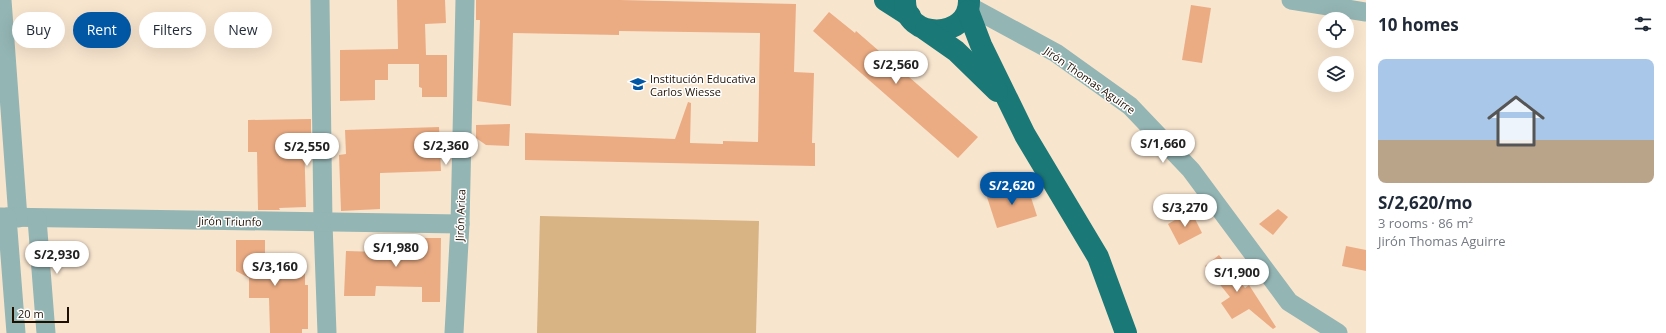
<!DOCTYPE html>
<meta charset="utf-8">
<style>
body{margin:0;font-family:"Open Sans",sans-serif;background:#f2f2f3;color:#1f2937;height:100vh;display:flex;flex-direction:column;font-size:15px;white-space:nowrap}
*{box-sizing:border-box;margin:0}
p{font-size:13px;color:#747a83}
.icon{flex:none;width:22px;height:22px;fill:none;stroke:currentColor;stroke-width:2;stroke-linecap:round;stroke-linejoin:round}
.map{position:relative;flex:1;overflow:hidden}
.details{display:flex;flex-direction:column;background:#fff;width:300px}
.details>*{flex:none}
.banner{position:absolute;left:12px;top:12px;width:380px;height:36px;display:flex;gap:8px}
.buttons{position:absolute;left:1318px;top:12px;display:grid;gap:8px}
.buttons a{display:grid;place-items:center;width:36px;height:36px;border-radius:50%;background:#fff;box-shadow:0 4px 16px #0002;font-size:20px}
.scale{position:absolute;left:12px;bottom:10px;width:57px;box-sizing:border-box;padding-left:4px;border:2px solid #1f0f00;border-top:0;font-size:11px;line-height:14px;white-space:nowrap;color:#1f0f00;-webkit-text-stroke:3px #fff;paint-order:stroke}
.price{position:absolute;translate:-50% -34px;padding:0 9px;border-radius:14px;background:#fff;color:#222;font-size:13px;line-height:26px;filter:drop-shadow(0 1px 2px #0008)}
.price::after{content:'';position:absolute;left:50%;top:24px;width:12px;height:9px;margin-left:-6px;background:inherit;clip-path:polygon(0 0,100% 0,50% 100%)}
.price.selected{background:#0257a5;color:#fff}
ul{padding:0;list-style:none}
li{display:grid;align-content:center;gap:8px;height:212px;padding:0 12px}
li span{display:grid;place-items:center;height:124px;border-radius:8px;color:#555}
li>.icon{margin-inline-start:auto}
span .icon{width:72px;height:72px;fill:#fffc;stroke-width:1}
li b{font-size:17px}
h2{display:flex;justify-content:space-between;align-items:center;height:48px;padding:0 12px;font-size:17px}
.chip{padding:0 14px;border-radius:18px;background:#fff;box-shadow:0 4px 16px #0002;font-size:14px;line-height:36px}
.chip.selected{background:#0257a5;color:#fff}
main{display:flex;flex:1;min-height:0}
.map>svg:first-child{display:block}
.green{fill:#d8b383}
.building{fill:#ebac83}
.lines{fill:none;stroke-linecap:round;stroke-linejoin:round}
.street{stroke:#93b5b4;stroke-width:19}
.highway{stroke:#1a7877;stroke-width:22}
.labels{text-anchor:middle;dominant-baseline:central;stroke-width:3;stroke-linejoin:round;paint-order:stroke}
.poi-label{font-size:11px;fill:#1f0f00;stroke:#fff;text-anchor:start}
.street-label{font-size:11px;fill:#1f0f00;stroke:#fff}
</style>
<main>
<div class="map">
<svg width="1366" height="333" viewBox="0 0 1366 333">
<rect width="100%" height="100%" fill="#f8e5ce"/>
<polygon class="green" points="540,216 759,221 756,333 537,333"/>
<g class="building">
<polygon points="397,0 445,0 446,23 425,24 426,55 447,55 447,97 422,97 422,88 419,87 419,64 388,64 388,80 375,80 375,100 340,101 340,50 398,49"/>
<polygon points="476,0 620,0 796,4 794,72 814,73 812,143 815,143 815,166 525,160 525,133 675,139 688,102 691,103 690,143 723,144 723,141 758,142 760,33 619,31 619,35 513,33 511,106 477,101 480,20 476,20"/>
<polygon points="1191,5 1211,8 1202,63 1182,60"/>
<polygon points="829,12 855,33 856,31 978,137 958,158 813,31"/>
<polygon points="311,119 311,139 304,139 306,207 279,208 280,210 258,210 257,152 248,152 248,120"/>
<polygon points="510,124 509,146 486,145 476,138 476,125"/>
<polygon points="439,127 441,171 380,173 380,209 341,211 339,155 346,154 345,130"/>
<polygon points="1027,185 1037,216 997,228 987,197"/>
<polygon points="1278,209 1288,217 1273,235 1259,224"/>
<polygon points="1191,211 1202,233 1179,245 1168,224"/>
<polygon points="400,238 441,238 440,302 422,302 422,287 376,286 375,296 344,296 346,251 380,252 380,239 400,239"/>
<polygon points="236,240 265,240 265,259 274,260 274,265 305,264 305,285 308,285 308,329 302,329 302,333 270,333 269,298 249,298 249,278 236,271"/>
<polygon points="1346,246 1366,250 1366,271 1342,266"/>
<polygon points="1219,255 1245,288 1249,285 1276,327 1273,329 1249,309 1232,319 1221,303 1230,297 1205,266"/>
</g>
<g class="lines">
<g class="street">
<polyline points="2,0 18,218"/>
<polyline points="320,0 323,223 327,333"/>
<polyline points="1291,0 1366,12"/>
<polyline points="969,6 1056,53 1130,106 1191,170 1289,302 1338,333"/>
<polyline points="0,217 460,224"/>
<polyline points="7,217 16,333"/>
<polyline points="37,219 46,333"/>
<polyline points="454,333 460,224 465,0"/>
</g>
<g class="highway">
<polyline points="885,0 910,16"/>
<path d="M905 0C904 41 970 40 969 0"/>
<polyline points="968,11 981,45 1025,135 1098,257 1126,333"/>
<polyline points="926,30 956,51 997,91"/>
</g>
</g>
<defs>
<symbol id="school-bare" viewBox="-9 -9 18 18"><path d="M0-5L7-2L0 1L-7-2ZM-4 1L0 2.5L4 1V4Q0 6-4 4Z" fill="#0257a5" stroke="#fff" stroke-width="2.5" paint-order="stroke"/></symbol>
</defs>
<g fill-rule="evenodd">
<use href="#school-bare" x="627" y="73" width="22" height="22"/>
</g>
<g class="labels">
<g class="poi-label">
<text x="650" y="78">Institución Educativa<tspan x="650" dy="13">Carlos Wiesse</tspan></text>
</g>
<g class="street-label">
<text transform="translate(1090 80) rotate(35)">Jirón Thomas Aguirre</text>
<text transform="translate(460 215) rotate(-88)">Jirón Arica</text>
<text transform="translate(230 221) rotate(1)">Jirón Triunfo</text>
</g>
</g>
</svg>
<div class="buttons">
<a><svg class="icon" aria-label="locate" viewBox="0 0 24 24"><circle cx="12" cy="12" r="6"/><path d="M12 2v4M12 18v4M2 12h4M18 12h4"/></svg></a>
<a><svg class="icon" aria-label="layers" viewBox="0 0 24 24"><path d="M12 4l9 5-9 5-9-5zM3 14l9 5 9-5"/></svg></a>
</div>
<div class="scale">20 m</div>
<b class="price" style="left:896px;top:85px">S/2,560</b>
<b class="price" style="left:1163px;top:164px">S/1,660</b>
<b class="price" style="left:446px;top:166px">S/2,360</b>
<b class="price" style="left:307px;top:167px">S/2,550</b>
<b class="price selected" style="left:1012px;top:206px">S/2,620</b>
<b class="price" style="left:1185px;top:228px">S/3,270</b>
<b class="price" style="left:396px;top:268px">S/1,980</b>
<b class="price" style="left:57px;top:275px">S/2,930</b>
<b class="price" style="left:275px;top:287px">S/3,160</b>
<b class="price" style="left:1237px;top:293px">S/1,900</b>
<div class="banner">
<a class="chip">Buy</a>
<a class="chip selected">Rent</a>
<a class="chip">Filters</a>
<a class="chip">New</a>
</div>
</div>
<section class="details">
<h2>10 homes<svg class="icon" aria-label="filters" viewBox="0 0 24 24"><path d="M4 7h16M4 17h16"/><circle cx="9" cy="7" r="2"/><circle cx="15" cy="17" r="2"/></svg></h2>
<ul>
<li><span style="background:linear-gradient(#a9c7e8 65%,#b9a48a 0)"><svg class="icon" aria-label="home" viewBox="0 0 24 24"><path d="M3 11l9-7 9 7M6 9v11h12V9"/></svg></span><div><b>S/2,620/mo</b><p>3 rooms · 86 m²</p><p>Jirón Thomas Aguirre</p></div></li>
</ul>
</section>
</main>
